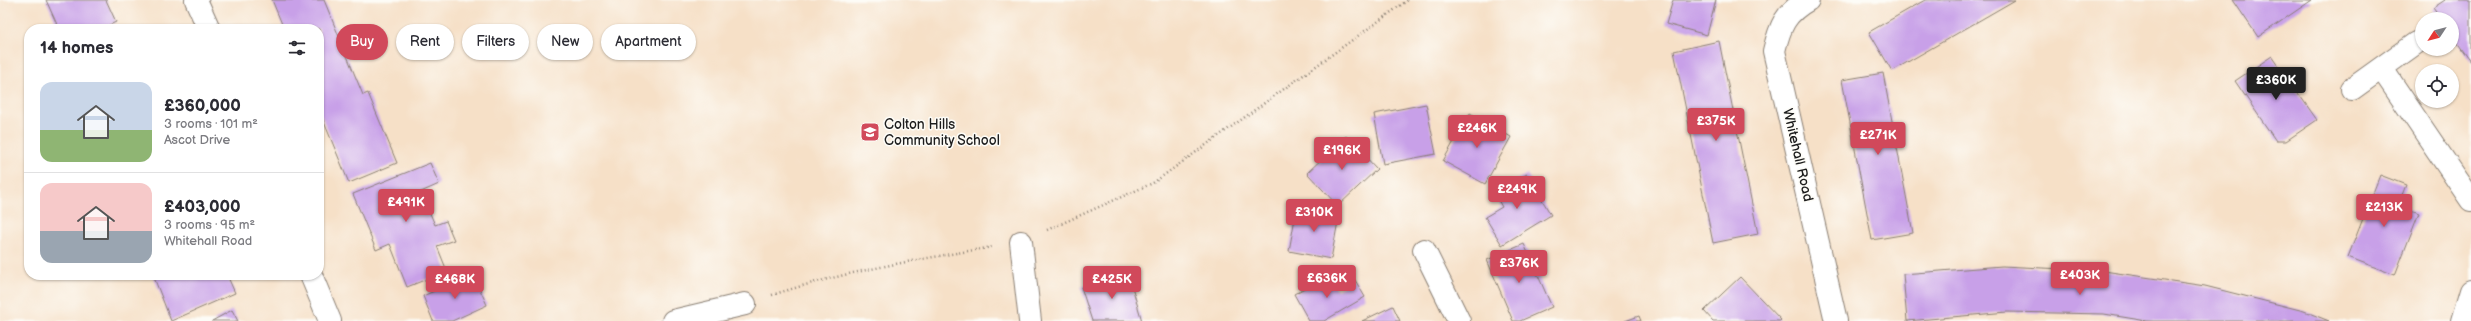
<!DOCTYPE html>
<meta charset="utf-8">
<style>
body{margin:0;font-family:"Balsamiq Sans",sans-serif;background:#f7f7f7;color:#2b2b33;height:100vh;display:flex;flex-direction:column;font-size:15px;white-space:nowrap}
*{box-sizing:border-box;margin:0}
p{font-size:13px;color:#7c7c81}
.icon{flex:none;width:22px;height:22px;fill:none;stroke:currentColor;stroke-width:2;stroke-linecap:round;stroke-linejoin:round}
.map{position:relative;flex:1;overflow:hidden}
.details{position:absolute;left:24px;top:24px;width:300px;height:256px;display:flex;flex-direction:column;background:#fff;border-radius:16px;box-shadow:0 1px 3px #0004}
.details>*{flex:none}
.guide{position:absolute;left:336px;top:24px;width:380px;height:36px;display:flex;gap:8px}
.needle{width:26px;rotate:234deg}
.controls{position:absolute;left:2415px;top:12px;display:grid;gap:8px}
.controls a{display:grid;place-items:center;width:44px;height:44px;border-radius:50%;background:#fff;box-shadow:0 1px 3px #0004;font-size:20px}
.price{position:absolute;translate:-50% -34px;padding:0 9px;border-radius:4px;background:#d1495b;color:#fff;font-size:13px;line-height:26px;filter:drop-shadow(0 1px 2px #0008)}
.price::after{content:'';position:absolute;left:50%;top:24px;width:12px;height:9px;margin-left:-6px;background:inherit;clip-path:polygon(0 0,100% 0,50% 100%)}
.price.selected{background:#222;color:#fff}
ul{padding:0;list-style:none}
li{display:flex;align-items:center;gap:12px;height:100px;padding:0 16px}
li+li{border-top:1px solid #e1e1e2}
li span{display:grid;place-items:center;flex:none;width:112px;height:80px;border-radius:12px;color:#555}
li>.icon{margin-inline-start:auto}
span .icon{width:48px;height:48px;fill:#fffc;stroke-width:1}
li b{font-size:17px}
h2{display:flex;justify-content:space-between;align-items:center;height:48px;padding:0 16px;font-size:17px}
.tag{padding:0 14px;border-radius:18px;background:#fff;box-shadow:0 1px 3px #0004;font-size:14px;line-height:36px}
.tag.selected{background:#d1495b;color:#fff}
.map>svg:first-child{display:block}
.building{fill:#c8a0e8}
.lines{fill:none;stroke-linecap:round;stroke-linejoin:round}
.pedestrian-casing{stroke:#897e72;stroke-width:24}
.minor-casing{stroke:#897e72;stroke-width:24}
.path{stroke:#897e72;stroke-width:2.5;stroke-dasharray:1 3;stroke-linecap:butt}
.pedestrian{stroke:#fff;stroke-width:22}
.minor{stroke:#fff;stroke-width:22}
.labels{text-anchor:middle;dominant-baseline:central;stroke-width:3;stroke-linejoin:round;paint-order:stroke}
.poi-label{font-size:14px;fill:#1c1c1c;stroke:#fdfcf7;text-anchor:start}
.street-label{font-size:14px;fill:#1c1c1c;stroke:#fdfcf7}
</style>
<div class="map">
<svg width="2471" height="321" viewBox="0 0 2471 321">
<rect width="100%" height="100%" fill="#fdfcf7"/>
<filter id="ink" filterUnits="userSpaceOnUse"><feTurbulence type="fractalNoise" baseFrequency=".025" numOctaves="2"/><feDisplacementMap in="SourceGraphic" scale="8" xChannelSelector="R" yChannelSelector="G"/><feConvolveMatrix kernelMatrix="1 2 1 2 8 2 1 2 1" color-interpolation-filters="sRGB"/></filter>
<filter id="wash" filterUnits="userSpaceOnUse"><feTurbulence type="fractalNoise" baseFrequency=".012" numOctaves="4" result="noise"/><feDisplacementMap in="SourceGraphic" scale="16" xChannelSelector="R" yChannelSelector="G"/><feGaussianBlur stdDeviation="0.9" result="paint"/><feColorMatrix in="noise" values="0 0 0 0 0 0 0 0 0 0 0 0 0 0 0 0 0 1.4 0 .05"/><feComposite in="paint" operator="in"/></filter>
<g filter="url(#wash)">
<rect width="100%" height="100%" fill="#f6e0c7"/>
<g id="blocks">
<g class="building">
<polygon points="46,0 106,0 116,22 101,29 59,29"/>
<polygon points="272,0 324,0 363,95 368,93 397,163 349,183 319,110 319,29 284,29"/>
<polygon points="1673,0 1716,0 1707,35 1666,24"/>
<polygon points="1925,0 2015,0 1892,71 1869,32"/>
<polygon points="2233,0 2312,0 2258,37"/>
<polygon points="2445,0 2471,0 2471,62 2452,35 2452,19 2441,19 2433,8"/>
<polygon points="1719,41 1758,234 1713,243 1674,51"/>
<polygon points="2272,56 2317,120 2286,141 2276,141 2235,81"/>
<polygon points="1883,73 1913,233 1872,240 1842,80"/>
<polygon points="1426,104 1436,154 1383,164 1374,114"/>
<polygon points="1470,113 1511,137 1485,184 1443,161"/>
<polygon points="1346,136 1377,169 1338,206 1307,173"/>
<polygon points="430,163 439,184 421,192 435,225 446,221 454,240 437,246 447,271 407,287 390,244 376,250 353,194"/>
<polygon points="1527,174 1551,215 1502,245 1485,217 1502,207 1494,193"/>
<polygon points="2380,175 2406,185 2398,205 2419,213 2395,275 2348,257"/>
<polygon points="1297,207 1339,216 1331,259 1289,251"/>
<polygon points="1524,244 1552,307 1520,321 1513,321 1487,260"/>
<polygon points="2002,266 2104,271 2205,286 2304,311 2329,321 2147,321 2104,314 2007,312 1907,321 1903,274"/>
<polygon points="1128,273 1142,321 1092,321 1081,287"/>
<polygon points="473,274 487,305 452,321 433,321 423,296"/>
<polygon points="153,275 227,275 235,293 171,321"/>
<polygon points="1328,275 1337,290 1355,280 1365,297 1324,321 1309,321 1294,294"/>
<polygon points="1740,277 1781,320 1780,321 1713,321 1704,311"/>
<polygon points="1393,306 1400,321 1362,321"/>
<polygon points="232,310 238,321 212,321"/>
<polygon points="1639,316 1641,321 1625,321"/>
</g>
</g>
</g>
<g filter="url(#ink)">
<use href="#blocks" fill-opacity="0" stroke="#897e72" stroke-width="1"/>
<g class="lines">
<defs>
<polyline id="pedestrian" points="673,321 745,304"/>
<g id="minor">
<polyline points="196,0 209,29"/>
<path d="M1808 0C1785 13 1780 26 1774 51L1836 321"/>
<polyline points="2382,69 2471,200"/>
<polyline points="2352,89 2416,43"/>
<polyline points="1021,242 1030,321"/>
<polyline points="1424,250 1459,321"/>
<polyline points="311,275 330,321"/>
<polyline points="2462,321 2471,291"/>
</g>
</defs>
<use href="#pedestrian" class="pedestrian-casing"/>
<use href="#minor" class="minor-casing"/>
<g class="path">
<polyline points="1047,230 1153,183 1408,0"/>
<path d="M772 295C843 272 919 259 993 247"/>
</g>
<use href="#pedestrian" class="pedestrian"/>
<use href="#minor" class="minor"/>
</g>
</g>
<defs>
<symbol id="school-square" viewBox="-11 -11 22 22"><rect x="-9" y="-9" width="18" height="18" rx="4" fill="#d1495b" stroke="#fdfcf7"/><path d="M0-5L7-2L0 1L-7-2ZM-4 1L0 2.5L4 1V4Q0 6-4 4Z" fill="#fff"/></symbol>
</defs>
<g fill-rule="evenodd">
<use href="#school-square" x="859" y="121" width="22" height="22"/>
</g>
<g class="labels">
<g class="poi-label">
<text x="884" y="124">Colton Hills<tspan x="884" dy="16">Community School</tspan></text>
</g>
<g class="street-label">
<text transform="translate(1798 155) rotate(77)">Whitehall Road</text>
</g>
</g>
</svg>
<div class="controls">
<a><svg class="needle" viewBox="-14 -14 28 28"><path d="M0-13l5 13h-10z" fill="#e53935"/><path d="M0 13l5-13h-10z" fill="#7c7c81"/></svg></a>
<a><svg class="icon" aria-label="locate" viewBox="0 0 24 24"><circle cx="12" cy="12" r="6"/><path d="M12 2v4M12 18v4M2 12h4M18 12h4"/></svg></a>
</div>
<b class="price selected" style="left:2276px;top:101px">£360K</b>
<b class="price" style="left:1716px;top:142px">£375K</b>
<b class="price" style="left:1477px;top:149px">£246K</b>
<b class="price" style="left:1878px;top:156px">£271K</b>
<b class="price" style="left:1342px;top:171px">£196K</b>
<b class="price" style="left:1517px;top:210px">£249K</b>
<b class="price" style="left:406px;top:223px">£491K</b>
<b class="price" style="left:2384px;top:228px">£213K</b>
<b class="price" style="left:1314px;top:233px">£310K</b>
<b class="price" style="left:1519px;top:284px">£376K</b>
<b class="price" style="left:2080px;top:296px">£403K</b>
<b class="price" style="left:1327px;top:299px">£636K</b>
<b class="price" style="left:455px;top:300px">£468K</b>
<b class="price" style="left:1112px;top:300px">£425K</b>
<div class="guide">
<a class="tag selected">Buy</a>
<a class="tag">Rent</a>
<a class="tag">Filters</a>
<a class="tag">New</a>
<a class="tag">Apartment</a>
</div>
<section class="details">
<h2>14 homes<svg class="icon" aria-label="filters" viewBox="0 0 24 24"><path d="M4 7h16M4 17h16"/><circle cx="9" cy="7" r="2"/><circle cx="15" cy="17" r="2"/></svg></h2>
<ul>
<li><span style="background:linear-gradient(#c9d6e8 60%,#8fb573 0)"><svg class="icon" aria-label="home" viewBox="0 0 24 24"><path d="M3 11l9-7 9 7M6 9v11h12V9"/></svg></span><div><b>£360,000</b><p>3 rooms · 101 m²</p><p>Ascot Drive</p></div></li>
<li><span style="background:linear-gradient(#f6c9c9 60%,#9aa5b1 0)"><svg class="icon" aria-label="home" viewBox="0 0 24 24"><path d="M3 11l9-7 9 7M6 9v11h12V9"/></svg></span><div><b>£403,000</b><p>3 rooms · 95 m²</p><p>Whitehall Road</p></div></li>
</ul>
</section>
</div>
